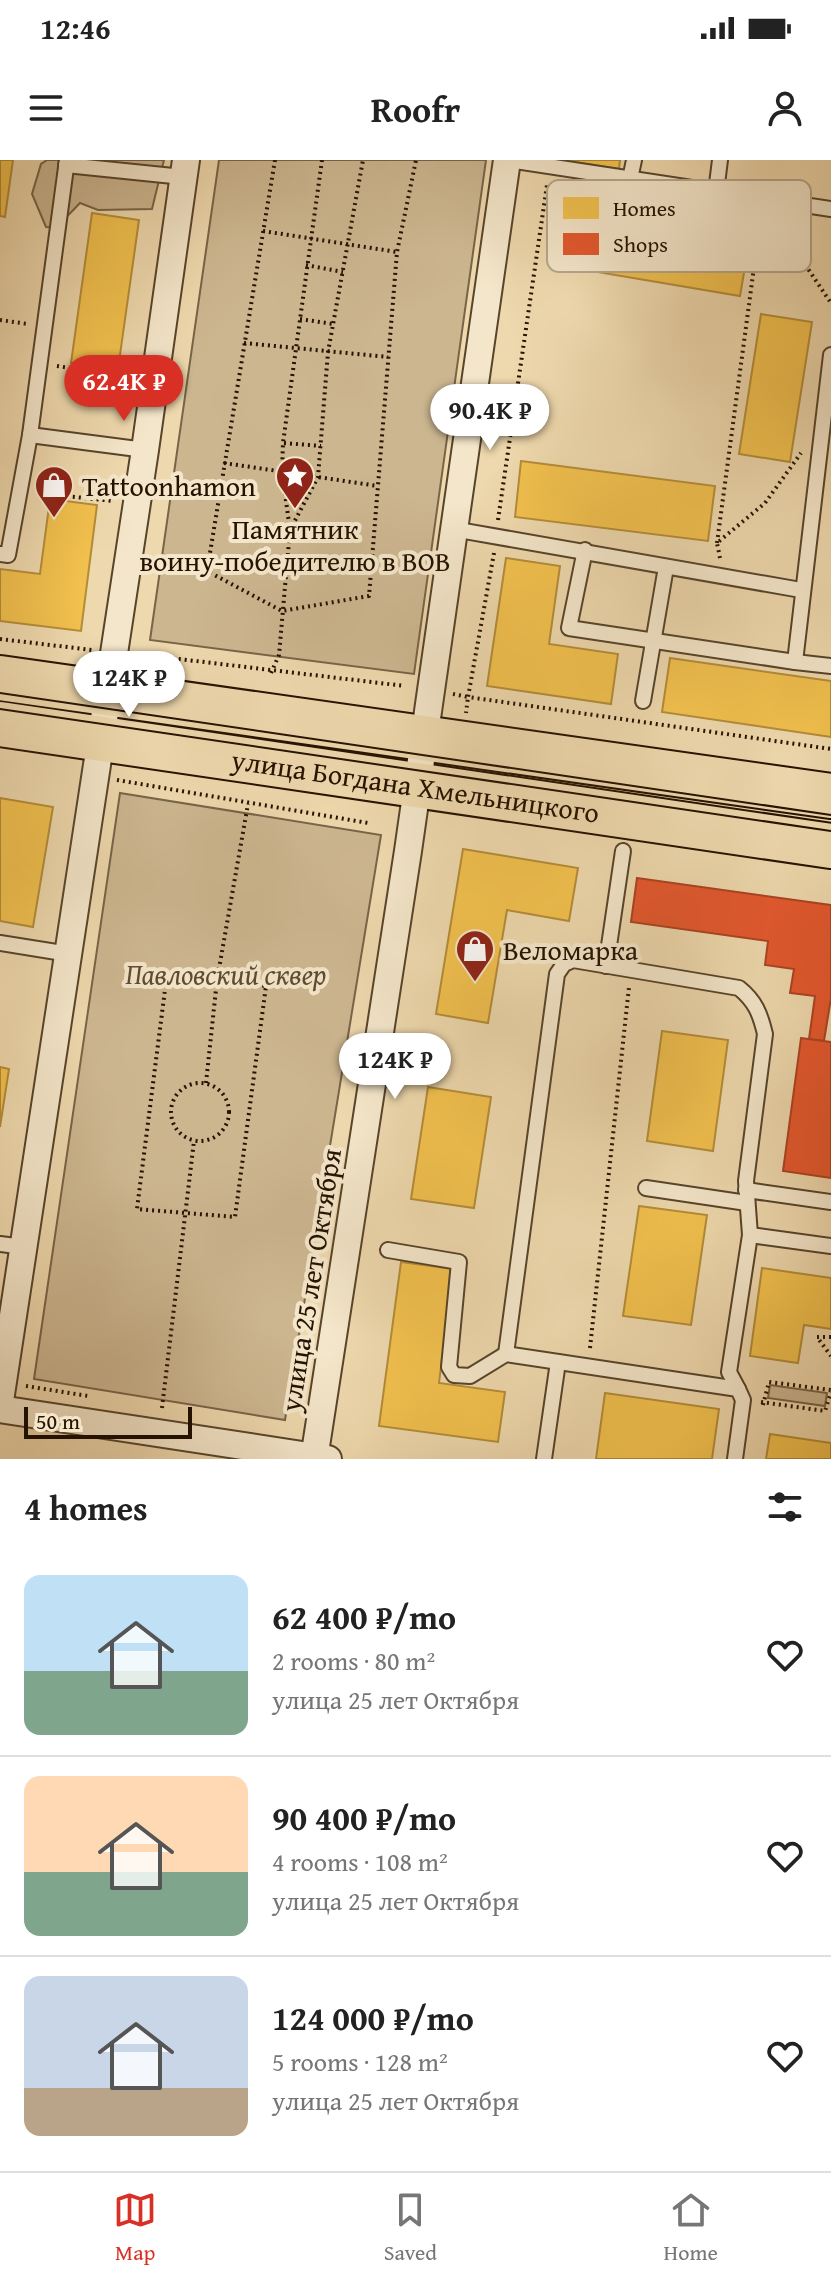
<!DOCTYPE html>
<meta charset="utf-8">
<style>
body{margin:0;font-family:"Gentium Book Plus",serif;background:#f2f2f2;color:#222;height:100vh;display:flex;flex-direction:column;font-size:30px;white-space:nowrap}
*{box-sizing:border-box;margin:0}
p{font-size:26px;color:#767676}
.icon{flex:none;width:44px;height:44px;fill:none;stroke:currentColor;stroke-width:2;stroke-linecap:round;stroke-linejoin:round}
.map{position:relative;height:1299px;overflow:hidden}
.sheet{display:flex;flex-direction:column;background:#fff;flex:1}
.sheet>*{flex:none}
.scale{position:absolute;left:24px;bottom:20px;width:168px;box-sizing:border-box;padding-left:8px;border:4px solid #251200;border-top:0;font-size:22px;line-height:28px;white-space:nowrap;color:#251200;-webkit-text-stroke:6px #f4e6ca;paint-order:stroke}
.price{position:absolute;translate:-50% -68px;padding:0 18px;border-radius:28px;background:#fff;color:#222;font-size:26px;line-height:52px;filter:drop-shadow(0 2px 4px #0008)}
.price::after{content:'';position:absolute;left:50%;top:48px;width:24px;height:18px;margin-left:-12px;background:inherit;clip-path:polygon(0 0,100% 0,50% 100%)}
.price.selected{background:#d93025;color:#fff}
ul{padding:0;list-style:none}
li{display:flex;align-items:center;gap:24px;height:200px;padding:0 24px}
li+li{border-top:2px solid #e0e0e0}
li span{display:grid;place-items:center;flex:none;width:224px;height:160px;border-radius:16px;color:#555}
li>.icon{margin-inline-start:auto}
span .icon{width:96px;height:96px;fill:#fffc;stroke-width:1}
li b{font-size:34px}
h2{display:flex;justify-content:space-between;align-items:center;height:96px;padding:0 24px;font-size:34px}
.status{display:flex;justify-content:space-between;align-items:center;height:56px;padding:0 40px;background:#fff;direction:ltr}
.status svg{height:22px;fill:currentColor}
header{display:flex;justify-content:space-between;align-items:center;height:104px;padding:0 24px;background:#fff;font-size:36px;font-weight:800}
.menu{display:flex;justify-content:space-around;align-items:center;height:112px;border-top:2px solid #e0e0e0;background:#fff;font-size:22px;color:#767676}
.menu a{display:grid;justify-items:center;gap:4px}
.menu .selected{color:#d93025}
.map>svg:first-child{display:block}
.green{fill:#ccb690;stroke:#786448;stroke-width:2}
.homes{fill:#f2c14e;stroke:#b48c37;stroke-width:2}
.shops{fill:#e4572e;stroke:#ab4220;stroke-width:2}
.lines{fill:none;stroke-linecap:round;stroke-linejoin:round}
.lane-casing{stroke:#57442b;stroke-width:18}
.street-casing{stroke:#57442b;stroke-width:30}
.highway-casing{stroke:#251200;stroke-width:48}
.path{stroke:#251200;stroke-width:4;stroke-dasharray:2 4;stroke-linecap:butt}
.lane{stroke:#f4e6ca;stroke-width:14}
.street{stroke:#f4e6ca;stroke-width:26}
.highway{stroke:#eed8ad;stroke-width:44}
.tram{stroke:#251200;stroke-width:2}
.labels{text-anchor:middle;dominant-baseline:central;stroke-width:8;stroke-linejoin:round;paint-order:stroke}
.poi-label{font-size:28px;fill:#251200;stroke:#f4e6ca;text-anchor:start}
.street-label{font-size:28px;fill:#251200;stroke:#f4e6ca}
.park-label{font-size:28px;font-style:italic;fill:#5f4b32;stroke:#f4e6ca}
.key{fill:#f4e6ca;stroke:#b6a68d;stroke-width:2}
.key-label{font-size:22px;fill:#251200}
</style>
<div class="status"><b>12:46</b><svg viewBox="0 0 49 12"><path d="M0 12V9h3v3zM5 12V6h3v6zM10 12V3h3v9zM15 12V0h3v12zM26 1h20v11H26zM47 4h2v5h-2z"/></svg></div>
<header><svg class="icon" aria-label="menu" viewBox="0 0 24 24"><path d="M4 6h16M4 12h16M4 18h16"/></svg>Roofr<svg class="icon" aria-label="person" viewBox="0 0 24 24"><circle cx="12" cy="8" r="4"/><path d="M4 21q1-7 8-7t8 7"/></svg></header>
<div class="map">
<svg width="831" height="1299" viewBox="0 0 831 1299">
<rect width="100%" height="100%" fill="#eed8ad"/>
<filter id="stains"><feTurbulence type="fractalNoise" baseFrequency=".0025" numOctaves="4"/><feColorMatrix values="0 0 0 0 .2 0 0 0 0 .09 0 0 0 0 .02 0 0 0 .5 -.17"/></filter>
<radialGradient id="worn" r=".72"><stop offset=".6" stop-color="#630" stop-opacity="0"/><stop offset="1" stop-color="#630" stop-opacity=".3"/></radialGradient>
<g class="green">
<polygon points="47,0 164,0 152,49 98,50 80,43 56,68 46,67 32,34 41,4"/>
<polygon points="219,0 486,0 414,514 150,480"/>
<polygon points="120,633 381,675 285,1260 34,1219"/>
<polygon points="770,1225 827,1233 825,1246 768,1238"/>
</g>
<g class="homes">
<polygon points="0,0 13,0 5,57 0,56"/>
<polygon points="562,0 620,0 619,9"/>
<polygon points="560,46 604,54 602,64 713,82 714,72 750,78 740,136 550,104"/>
<polygon points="92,53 139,60 118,209 71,203"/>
<polygon points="761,154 812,162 790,302 739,294"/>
<polygon points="521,301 715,326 708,381 515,357"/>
<polygon points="50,339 97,345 81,471 0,461 0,409 40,414"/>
<polygon points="506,398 560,406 549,484 618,494 611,544 487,526"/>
<polygon points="670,498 831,521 831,577 662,552"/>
<polygon points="0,638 53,647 33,767 0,761"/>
<polygon points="463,689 578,708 569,761 507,750 488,863 436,854"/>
<polygon points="662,871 728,880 713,991 647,981"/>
<polygon points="0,907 9,909 0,967"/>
<polygon points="428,927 491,937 474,1048 411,1039"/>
<polygon points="639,1046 707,1055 691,1165 623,1156"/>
<polygon points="401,1102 453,1109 439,1223 505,1232 498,1282 379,1266"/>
<polygon points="762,1108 831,1118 831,1169 804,1165 798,1203 750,1196"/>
<polygon points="605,1233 719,1249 712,1299 596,1299"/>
<polygon points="770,1274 831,1283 831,1299 766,1299"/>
</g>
<g class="shops">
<polygon points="637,718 831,745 831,838 824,881 809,879 815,836 790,833 794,809 765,805 768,781 631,762"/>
<polygon points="801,878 831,882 831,1018 783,1011"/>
</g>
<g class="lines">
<defs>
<g id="lane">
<polyline points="508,0 831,49"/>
<polyline points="66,5 183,17"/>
<polyline points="630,19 634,0"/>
<polyline points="716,32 720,0"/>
<polyline points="30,275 145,290"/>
<polyline points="453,369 801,430"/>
<polyline points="585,390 569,468 795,502 831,195"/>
<polyline points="0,394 8,395 30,275 67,0"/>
<polyline points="795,502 831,506"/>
<polyline points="643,541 666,407"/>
<polyline points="0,783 69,794"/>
<polyline points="606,806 623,691"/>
<polyline points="646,1028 747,1043"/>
<polyline points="746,1030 831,1042"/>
<polyline points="750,1075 831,1086"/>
<polyline points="0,1084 24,1087"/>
<polyline points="388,1090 459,1102 449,1207 454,1215 470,1216 506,1194 738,1229 743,1240 735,1299"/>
<path d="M506 1194 557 814 564 804 573 800 739 828C755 841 760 853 765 874L746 1021 750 1075 729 1212 738 1229"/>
<polyline points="544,1299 558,1202"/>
</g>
<g id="street">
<polyline points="0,1241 145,290 186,0"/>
<polyline points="0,1249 328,1299"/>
<polyline points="314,1299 408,691 507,0"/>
</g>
<g id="highway">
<polyline points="0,518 831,636"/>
<path id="s1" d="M0 564 831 686"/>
</g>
</defs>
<use href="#lane" class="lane-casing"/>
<use href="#street" class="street-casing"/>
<use href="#highway" class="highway-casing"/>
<g class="path">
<polyline points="275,0 207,411 282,451 369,436 397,92 416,0"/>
<polyline points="322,0 283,283 282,312 290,370 318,317 328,192 363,0"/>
<polyline points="775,60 831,143"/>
<polyline points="263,71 397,92"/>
<polyline points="306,105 343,112"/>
<polyline points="300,159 333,164"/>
<polyline points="0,160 28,164"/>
<polyline points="244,183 388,197"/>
<polyline points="57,206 130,217"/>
<polyline points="284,283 321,286"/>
<polyline points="224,303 378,326"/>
<polyline points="37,333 113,341"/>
<polyline points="498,360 547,25"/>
<polyline points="717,383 761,55"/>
<polyline points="494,393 468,537 831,589"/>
<polyline points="720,398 717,383 765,343 801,293"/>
<polyline points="0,479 92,490"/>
<polyline points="137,494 405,526"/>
<polyline points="271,513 279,495 290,370"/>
<polyline points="453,534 468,537 466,553"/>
<polyline points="117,620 368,663"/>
<polygon points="167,814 266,826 235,1057 137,1049"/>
<circle cx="200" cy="952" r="29"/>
<polyline points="206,923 217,820 248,644"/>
<polyline points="831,1177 817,1177 831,1196"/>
<polyline points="590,1188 629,827"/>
<polyline points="26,1226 88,1236"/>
<polyline points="761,1242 825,1251 831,1232"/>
<polyline points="763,1245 769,1222 831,1230"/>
<polyline points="162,1248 194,981"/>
</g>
<use href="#lane" class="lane"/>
<use href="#street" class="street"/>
<use href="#highway" class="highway"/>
<g class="tram">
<polyline points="0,533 831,655"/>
<polyline points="0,549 831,671"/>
</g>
</g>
<defs>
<symbol id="sight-pin" viewBox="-11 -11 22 30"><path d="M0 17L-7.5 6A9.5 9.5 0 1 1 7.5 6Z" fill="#8f2418" stroke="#f4e6ca"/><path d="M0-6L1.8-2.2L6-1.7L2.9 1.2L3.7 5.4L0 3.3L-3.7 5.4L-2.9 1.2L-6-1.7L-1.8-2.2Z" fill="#fff"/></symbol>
<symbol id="shop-pin" viewBox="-11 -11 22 30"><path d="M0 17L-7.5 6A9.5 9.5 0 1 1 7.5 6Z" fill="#8f2418" stroke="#f4e6ca"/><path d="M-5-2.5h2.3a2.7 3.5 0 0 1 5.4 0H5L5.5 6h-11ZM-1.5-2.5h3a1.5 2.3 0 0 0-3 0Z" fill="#fff"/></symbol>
</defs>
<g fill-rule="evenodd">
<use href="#sight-pin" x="273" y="294" width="44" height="60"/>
<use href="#shop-pin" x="32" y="303" width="44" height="60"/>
<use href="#shop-pin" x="453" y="767" width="44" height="60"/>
</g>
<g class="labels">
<g class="poi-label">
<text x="82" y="325">Tattoonhamon</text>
<text x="295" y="368" text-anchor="middle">Памятник<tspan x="295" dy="32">воину-победителю в ВОВ</tspan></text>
<text x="503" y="789">Веломарка</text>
</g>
<g class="street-label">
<text stroke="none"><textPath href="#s1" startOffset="420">улица Богдана Хмельницкого</textPath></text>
<text transform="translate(310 1120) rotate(-81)">улица 25 лет Октября</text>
</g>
<g class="park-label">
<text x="226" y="813">Павловский сквер</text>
</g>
</g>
<rect x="547" y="20" width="264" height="92" rx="12" class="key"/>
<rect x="563" y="37" width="36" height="22" fill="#f2c14e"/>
<rect x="563" y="73" width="36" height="22" fill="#e4572e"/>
<g class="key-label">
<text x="613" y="56">Homes</text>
<text x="613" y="92">Shops</text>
</g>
<rect width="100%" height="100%" filter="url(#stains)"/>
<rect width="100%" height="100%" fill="url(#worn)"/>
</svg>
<div class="scale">50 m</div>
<b class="price selected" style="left:124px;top:263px">62.4K ₽</b>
<b class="price" style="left:490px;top:292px">90.4K ₽</b>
<b class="price" style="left:129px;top:559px">124K ₽</b>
<b class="price" style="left:395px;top:941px">124K ₽</b>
</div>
<section class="sheet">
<h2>4 homes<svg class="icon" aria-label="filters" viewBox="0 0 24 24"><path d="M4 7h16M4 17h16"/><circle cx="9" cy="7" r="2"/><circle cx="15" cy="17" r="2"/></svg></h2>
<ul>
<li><span style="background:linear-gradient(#bfe0f5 60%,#7fa58c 0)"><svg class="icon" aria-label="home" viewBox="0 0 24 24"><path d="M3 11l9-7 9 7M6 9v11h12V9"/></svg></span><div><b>62 400 ₽/mo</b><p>2 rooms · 80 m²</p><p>улица 25 лет Октября</p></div><svg class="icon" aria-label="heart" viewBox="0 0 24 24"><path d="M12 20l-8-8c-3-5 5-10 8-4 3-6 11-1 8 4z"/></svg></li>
<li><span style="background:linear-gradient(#ffd9b3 60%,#7fa58c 0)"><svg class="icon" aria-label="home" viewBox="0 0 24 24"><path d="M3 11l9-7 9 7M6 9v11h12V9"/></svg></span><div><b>90 400 ₽/mo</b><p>4 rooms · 108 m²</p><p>улица 25 лет Октября</p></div><svg class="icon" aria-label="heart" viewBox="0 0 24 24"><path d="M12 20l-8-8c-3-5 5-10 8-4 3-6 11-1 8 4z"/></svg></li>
<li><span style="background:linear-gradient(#c9d6e8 70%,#b9a48a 0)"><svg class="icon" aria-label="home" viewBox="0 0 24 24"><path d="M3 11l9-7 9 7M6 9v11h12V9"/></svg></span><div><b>124 000 ₽/mo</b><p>5 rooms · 128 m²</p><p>улица 25 лет Октября</p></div><svg class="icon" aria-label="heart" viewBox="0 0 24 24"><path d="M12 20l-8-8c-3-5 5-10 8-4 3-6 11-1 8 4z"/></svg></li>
</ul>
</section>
<nav class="menu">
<a class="selected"><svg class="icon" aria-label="map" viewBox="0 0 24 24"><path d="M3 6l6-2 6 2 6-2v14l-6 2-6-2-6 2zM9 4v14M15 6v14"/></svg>Map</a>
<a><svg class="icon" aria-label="saved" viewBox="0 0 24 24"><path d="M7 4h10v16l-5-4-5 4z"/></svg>Saved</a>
<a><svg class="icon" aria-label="home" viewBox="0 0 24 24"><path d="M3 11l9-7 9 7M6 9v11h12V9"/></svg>Home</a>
</nav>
